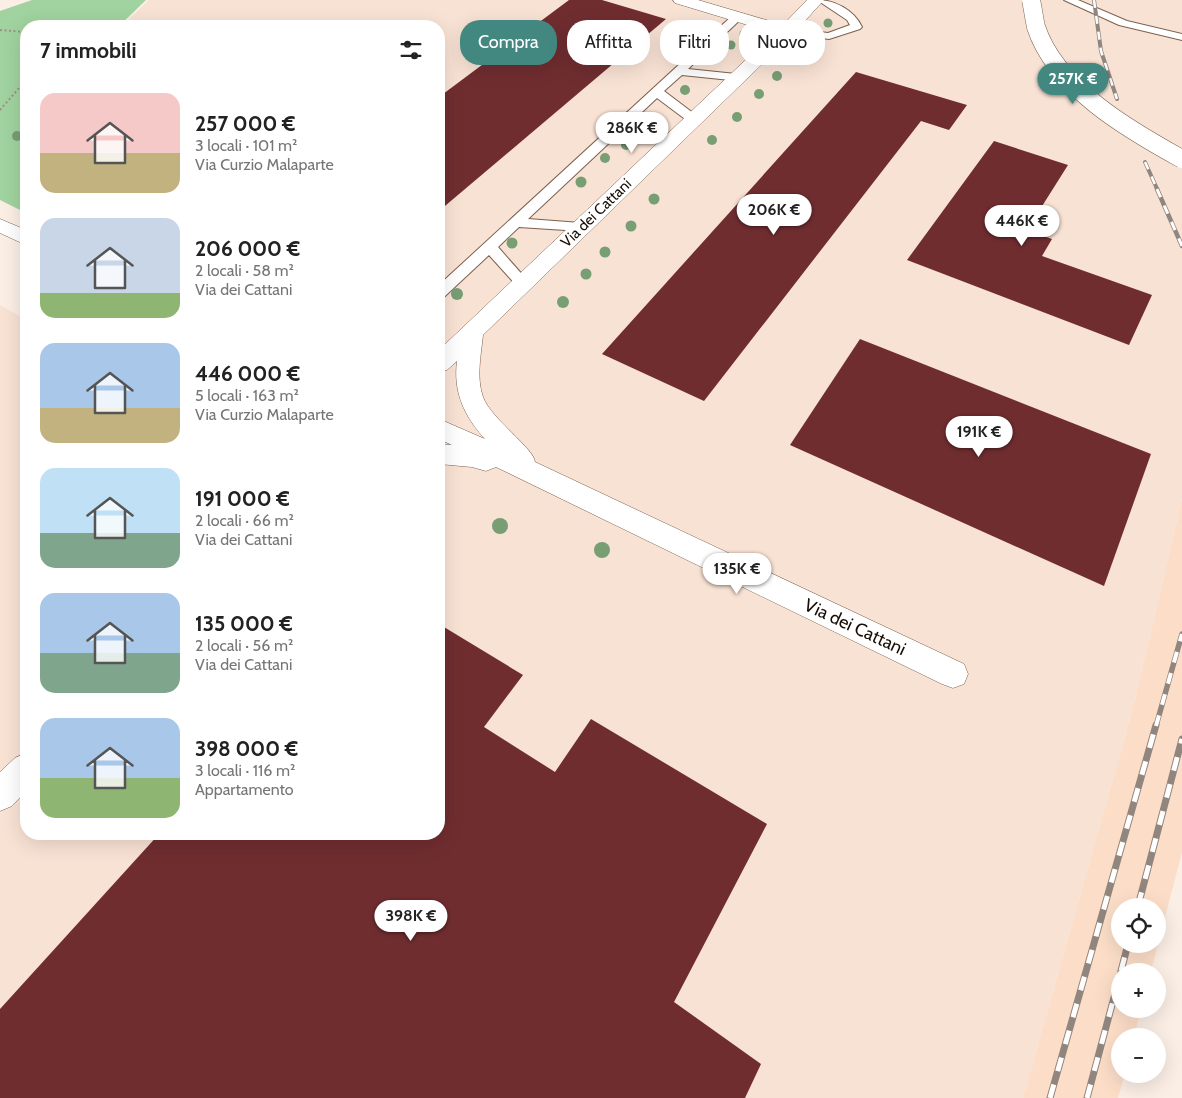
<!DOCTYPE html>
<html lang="it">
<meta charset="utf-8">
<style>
body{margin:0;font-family:Cabin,sans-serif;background:#f2f2f2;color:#222;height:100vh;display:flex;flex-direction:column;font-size:19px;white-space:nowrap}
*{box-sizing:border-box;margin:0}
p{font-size:16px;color:#767676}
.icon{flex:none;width:28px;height:28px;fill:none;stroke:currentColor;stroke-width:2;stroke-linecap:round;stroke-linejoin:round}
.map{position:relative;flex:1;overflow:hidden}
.details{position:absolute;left:20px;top:20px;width:425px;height:820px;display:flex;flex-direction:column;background:#fff;border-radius:20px;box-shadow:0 5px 20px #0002}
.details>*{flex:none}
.guide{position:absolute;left:460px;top:20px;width:475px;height:45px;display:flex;gap:10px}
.tools{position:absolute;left:1111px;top:898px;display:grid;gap:10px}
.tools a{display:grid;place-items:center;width:55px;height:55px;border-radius:50%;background:#fff;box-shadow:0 5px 20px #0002;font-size:25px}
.price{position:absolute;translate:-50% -42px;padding:0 11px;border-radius:18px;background:#fff;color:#222;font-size:16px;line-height:32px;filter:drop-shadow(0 1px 2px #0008)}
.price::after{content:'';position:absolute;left:50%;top:30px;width:15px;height:11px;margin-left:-8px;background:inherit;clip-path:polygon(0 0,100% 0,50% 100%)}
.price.on{background:#428881;color:#fff}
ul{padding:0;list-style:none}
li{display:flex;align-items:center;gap:15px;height:125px;padding:0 20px}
li span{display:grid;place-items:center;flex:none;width:140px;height:100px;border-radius:15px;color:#555}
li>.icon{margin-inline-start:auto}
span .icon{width:60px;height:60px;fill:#fffc;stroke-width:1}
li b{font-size:21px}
h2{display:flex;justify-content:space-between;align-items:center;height:60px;padding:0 20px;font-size:21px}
.pill{padding:0 18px;border-radius:20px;background:#fff;box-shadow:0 5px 20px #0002;font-size:18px;line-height:45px}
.pill.on{background:#428881;color:#fff}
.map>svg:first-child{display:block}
.built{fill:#fcdec8;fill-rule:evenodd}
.industrial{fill:#f8e2d4}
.green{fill:#a0d39f}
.building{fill:#702d30}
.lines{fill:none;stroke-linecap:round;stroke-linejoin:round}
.lane-casing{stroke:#7c614e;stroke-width:2}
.street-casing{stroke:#7c614e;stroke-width:1}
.path{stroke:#9b9088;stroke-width:2;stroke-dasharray:2 2.5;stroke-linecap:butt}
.lane{fill:#fff;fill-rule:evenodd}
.street{fill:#fff;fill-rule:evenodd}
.rail-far3-casing{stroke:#91867e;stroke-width:4}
.rail-far2-casing{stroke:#91867e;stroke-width:4.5}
.rail-far1-casing{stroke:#91867e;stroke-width:5.5}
.rail-casing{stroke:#91867e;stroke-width:7}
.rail-far3{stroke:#fff;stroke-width:2.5;stroke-dasharray:8;stroke-linecap:butt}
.rail-far2{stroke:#fff;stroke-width:3;stroke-dasharray:9;stroke-linecap:butt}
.rail-far1{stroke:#fff;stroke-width:4;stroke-dasharray:11;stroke-linecap:butt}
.rail{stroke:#fff;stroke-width:5;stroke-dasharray:14;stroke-linecap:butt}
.secondary-bridge-casing{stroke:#7c614e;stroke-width:19;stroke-linecap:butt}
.secondary-bridge{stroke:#fff;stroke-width:18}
.tree{fill:#789e74}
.labels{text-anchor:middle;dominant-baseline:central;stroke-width:5;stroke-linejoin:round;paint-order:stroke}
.far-street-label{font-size:15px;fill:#170d06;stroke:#fff}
.street-label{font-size:18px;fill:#170d06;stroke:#fff}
</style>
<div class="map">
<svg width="1182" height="1098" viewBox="0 0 1182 1098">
<rect width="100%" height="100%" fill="#faeee5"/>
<path class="built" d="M1182 499V852L1151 971H1120V1009H1141L1134 1036H1120V1074H1125L1118 1098H1023L1133 708ZM1120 906H1158V944H1120Z"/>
<polygon class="industrial" points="149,0 1182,0 1182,499 1133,708 1023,1098 0,1098 0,305 26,320 26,834 439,834 439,26 122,26"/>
<polygon class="green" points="32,0 146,0 119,26 26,26 26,213 0,200 0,11"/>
<g class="building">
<polygon points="569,0 602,0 666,19 439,211 439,97"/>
<polygon points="856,72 967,105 949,130 921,121 704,401 602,354"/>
<polygon points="994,141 1068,165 1027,230 1052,239 1042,256 1152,295 1129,345 907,260"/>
<polygon points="860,339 1151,454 1104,586 790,445"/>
<polygon points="439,624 523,675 484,727 555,772 591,719 767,824 674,1002 761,1064 745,1098 0,1098 0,1009 159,834 439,834"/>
</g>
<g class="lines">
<defs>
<g id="lane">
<path d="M817 0C835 0 854 10 862 27L860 29 829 39 782 33 780 31 782 29 786 28 828 33 850 25 847 20Z"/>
<polygon points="1064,0 1078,0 1127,21 1182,34 1182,40 1119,25"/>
<polygon points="737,14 741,15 743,17 741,19 688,69 736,74 742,78 740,81 682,75 664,91 697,116 699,119 697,122 689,122 657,98 528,219 581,223 586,224 588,227 586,230 581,231 519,227 498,247 527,280 529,283 527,286 517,286 489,255 444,297 439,298 439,285 733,15"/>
</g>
<g id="street">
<path d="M673 0H698L783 25 807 0H824L792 35 483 335C481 355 476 377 483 397 491 419 534 448 535 462L964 664 968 674 964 684 953 688 942 684 496 467 486 471 472 467 439 464V444L452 445 439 439V419L485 439C464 416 453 392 457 361L447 370 439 372V350L774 33 675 3Z"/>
<polygon points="0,219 26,230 26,245 0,233"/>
<polygon points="26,753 26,791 12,806 0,811 0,772 15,758"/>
</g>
</defs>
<use href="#lane" class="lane-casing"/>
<use href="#street" class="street-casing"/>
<g class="path">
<polyline points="0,30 26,32"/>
<polyline points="0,110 26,80"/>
</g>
<use href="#lane" class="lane"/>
<use href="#street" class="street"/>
<defs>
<g id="rail-far3">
<polyline points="1094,0 1101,51 1117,99"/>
<polyline points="1145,162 1158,191"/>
</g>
<polyline id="rail-far2" points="1157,189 1182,246"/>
<polyline id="rail-far1" points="1156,726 1182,634"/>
<g id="rail">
<polyline points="1138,906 1182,739"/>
<polyline points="1121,971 1128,944"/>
<polyline points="1050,1098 1156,725"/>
<polyline points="1087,1098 1120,975"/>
</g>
</defs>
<use href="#rail-far3" class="rail-far3-casing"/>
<use href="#rail-far2" class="rail-far2-casing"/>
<use href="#rail-far1" class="rail-far1-casing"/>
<use href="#rail" class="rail-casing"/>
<use href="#rail-far3" class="rail-far3"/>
<use href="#rail-far2" class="rail-far2"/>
<use href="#rail-far1" class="rail-far1"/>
<use href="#rail" class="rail"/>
<defs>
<path id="secondary-bridge" d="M1031 0C1033 9 1034 18 1036 27 1056 88 1129 130 1182 159"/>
</defs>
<use href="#secondary-bridge" class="secondary-bridge-casing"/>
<use href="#secondary-bridge" class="secondary-bridge"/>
</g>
<g class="tree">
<circle cx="828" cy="23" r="4.5"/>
<circle cx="744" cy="34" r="4.5"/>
<circle cx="731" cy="45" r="4.5"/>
<circle cx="719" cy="55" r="4.5"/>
<circle cx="777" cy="76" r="5"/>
<circle cx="685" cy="90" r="5"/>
<circle cx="759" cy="94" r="5"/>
<circle cx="737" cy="117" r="5"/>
<circle cx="649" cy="126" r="5"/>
<circle cx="17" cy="136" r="5"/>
<circle cx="712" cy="140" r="5"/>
<circle cx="626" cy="145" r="5"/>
<circle cx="605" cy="158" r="5"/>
<circle cx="581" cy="182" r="5.5"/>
<circle cx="654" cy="199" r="5.5"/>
<circle cx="631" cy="226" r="5.5"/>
<circle cx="512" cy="243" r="5.5"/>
<circle cx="605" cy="252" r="5.5"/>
<circle cx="586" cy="274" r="5.5"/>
<circle cx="457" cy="294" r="6"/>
<circle cx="563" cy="302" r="6"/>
<circle cx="500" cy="526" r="8"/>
<circle cx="602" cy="550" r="8"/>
</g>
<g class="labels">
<g class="far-street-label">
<text transform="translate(596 213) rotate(-44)">Via dei Cattani</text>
</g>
<g class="street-label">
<text transform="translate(855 627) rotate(25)">Via dei Cattani</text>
</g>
</g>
</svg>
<div class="tools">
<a><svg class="icon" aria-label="locate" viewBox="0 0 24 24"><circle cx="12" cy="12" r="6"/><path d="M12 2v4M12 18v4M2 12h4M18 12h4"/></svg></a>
<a>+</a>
<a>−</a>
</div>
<b class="price on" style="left:1073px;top:105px">257K €</b>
<b class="price" style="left:632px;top:154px">286K €</b>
<b class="price" style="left:774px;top:236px">206K €</b>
<b class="price" style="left:1022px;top:247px">446K €</b>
<b class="price" style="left:979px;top:458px">191K €</b>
<b class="price" style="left:737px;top:595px">135K €</b>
<b class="price" style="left:411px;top:942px">398K €</b>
<div class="guide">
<a class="pill on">Compra</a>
<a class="pill">Affitta</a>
<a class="pill">Filtri</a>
<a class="pill">Nuovo</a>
</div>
<section class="details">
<h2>7 immobili<svg class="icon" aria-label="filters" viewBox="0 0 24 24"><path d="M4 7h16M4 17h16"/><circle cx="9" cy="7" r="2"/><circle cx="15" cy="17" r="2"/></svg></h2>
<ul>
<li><span style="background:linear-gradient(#f6c9c9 60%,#c2b280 0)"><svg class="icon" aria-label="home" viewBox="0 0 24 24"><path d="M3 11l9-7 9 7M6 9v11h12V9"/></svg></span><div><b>257 000 €</b><p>3 locali · 101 m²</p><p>Via Curzio Malaparte</p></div></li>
<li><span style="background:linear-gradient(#c9d6e8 75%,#8fb573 0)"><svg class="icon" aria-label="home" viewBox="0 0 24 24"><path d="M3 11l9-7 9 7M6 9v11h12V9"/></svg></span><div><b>206 000 €</b><p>2 locali · 58 m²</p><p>Via dei Cattani</p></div></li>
<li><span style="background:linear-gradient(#a9c7e8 65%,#c2b280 0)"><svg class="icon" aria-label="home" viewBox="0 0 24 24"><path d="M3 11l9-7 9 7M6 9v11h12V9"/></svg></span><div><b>446 000 €</b><p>5 locali · 163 m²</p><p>Via Curzio Malaparte</p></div></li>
<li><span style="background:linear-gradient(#bfe0f5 65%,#7fa58c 0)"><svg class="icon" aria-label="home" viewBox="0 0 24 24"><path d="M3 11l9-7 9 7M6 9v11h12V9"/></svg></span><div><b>191 000 €</b><p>2 locali · 66 m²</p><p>Via dei Cattani</p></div></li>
<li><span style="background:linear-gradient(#a9c7e8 60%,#7fa58c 0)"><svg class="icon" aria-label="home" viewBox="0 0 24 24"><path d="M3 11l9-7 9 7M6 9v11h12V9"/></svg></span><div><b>135 000 €</b><p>2 locali · 56 m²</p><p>Via dei Cattani</p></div></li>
<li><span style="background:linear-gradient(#a9c7e8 60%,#8fb573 0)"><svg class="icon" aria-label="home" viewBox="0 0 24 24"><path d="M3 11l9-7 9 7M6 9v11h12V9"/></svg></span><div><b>398 000 €</b><p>3 locali · 116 m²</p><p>Appartamento</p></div></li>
</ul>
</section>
</div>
